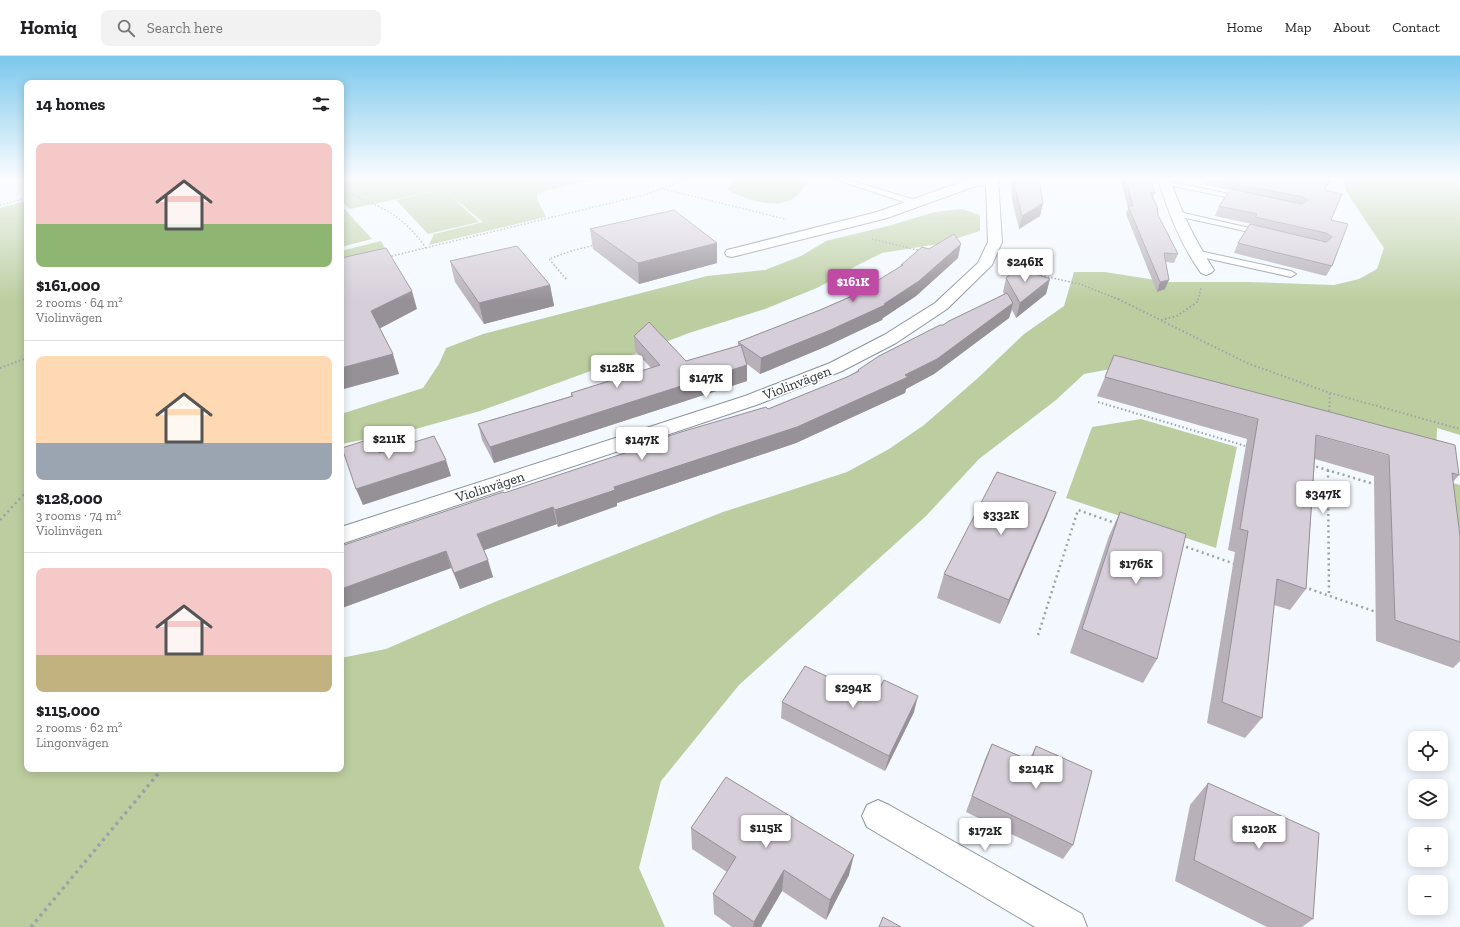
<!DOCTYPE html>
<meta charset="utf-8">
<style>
body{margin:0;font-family:"Zilla Slab",serif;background:#f2f2f2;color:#202124;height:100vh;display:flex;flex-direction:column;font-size:15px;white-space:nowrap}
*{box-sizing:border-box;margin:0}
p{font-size:13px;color:#757577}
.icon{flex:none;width:22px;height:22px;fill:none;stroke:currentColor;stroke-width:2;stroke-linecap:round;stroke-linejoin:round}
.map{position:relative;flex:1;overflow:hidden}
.drawer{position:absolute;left:24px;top:24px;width:320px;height:692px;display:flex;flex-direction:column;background:#fff;border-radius:8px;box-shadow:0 2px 10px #0003}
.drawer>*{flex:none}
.buttons{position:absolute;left:1408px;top:675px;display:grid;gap:8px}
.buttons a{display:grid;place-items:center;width:40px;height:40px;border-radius:8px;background:#fff;box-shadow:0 2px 10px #0003;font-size:20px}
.price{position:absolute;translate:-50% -34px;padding:0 9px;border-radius:4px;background:#fff;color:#222;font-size:13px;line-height:26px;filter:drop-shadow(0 1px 2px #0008)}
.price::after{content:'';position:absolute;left:50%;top:24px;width:12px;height:9px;margin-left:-6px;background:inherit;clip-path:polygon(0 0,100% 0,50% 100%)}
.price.selected{background:#bf4ba4;color:#fff}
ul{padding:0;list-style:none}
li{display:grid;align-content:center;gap:8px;height:212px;padding:0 12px}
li+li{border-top:1px solid #e0e0e0}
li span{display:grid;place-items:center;height:124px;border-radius:8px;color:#555}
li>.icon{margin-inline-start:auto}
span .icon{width:72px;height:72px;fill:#fffc;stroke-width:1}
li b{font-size:17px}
h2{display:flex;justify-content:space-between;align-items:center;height:48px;padding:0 12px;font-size:17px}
header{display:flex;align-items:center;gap:24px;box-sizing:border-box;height:56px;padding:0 20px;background:#fff;border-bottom:1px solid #e0e0e0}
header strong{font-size:19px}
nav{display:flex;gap:22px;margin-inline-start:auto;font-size:14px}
.search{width:280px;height:36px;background:#f2f2f2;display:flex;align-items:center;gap:10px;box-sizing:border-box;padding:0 14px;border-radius:8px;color:#757577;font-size:15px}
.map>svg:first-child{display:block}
.green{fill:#bccea0}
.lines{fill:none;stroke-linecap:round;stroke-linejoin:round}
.service-casing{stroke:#8a939b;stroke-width:2}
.minor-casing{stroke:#8a939b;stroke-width:2}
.path-far3{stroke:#9da2a7;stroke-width:1.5;stroke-dasharray:1.5 2;stroke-linecap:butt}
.path-far2{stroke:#9da2a7;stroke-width:2;stroke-dasharray:1.5 2.5;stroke-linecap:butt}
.path-far1{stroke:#9da2a7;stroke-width:2.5;stroke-dasharray:2 3.5;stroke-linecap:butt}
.path{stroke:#9da2a7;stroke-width:3.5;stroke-dasharray:3 4;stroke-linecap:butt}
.service{fill:#fff;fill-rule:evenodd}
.minor{fill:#fff;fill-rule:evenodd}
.wall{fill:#b8b1ba}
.shaded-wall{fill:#969097}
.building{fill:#d6ced8;stroke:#969097}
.labels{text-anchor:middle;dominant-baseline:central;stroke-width:3.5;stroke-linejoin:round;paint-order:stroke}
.street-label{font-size:14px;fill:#2d3134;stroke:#fff}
</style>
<header>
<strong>Homiq</strong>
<div class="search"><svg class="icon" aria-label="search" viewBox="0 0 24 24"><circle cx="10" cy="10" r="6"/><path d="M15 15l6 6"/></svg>Search here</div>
<nav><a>Home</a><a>Map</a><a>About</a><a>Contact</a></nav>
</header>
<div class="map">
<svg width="1460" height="871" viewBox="0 0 1460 871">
<rect width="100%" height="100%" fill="#f3f9ff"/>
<g class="green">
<polygon points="341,123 595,123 538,137 537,143 546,161 429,189 434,178 483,166 449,138 479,166 428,178 396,144 444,133 350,153 341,145"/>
<path d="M736 123H809C805 131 797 142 788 145 769 152 744 142 727 134Z"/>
<polygon points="1344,123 1460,123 1460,379 1437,372 1436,402 1111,313 1084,318 1056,344 979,403 926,460 739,629 661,725 639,812 665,871 0,871 0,152 27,145 27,713 341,713 341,602 386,593 497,545 723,456 847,416 889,393 924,369 979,321 1024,278 1064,250 1074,216 1105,216 1168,226 1249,226 1334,229 1359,223 1377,213 1384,192 1345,134"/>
<polygon points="341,149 372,183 341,191"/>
<polygon points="962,153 980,159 980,175 938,188 882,197 854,211 819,231 765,253 689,277 588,316 480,355 405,376 341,388 341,358 423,332 439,308 446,292 483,278 707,220 765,214 801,200 826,185 888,170 935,156"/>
<polygon points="381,185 386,194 341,205 341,195"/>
<polygon points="1141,363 1237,391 1216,492 1066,442 1092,371"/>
<polygon points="1449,426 1460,429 1460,539"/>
</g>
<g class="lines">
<defs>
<g id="service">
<polygon points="834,123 845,123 919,145 920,147 916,149 913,149"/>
<polygon points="1162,124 1244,141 1248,143 1244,145 1165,128 1161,126"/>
<polygon points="1172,155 1175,155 1263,175 1267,177 1263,179 1172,159"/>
<polygon points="1195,194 1291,215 1296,218 1291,221 1192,199 1191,197 1192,195"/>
</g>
<g id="minor">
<polygon points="970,123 998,123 1002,186 992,209 947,253 896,287 842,315 759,348 341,488 341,471 745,340 830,307 884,279 935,247 978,207 988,186 986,129 976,130 887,162 732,201 727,200 725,197 727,194 877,156"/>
<path d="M1160 123H1172L1171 126C1183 160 1195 184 1214 214L1211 217 1206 219 1201 217C1181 189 1169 159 1159 126Z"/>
<polygon points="878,744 889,749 1082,858 1087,871 1035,871 867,771 862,760 867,749"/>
</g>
</defs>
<use href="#service" class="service-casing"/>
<use href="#minor" class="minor-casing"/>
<g class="path-far3">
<path d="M341 127 342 132C354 141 367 145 380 151 399 160 414 175 426 192"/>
<polyline points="664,133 785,163"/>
<polyline points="0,149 27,142"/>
<polyline points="872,183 921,195"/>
<polyline points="388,201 644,139 689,123"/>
<polyline points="1006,213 1017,215"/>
<polyline points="1034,218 1080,228 1120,244"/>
<polyline points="566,223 549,203 571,195 595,189"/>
<polyline points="1198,244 1201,232"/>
</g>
<g class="path-far2">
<polyline points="1118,243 1247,307 1330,337 1460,373"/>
<polyline points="1161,264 1177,260 1197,246 1198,243"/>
<polyline points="0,312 27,302"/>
<polyline points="1098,346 1249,391"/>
<polyline points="1329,359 1330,337"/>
</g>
<g class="path-far1">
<polyline points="1311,409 1377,429"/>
<polyline points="1328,414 1329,540"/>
<polyline points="0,464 27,435"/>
<polyline points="1181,489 1235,508"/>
<polyline points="1304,531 1379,557"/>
<polyline points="1038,579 1078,454 1118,468"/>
</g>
<polyline class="path" points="31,871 162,713"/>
<use href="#service" class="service"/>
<use href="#minor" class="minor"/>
</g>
<g class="wall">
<polygon points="1012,123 1039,123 1043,147 1040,160 1019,173 1012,144 1011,128"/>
<polygon points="1120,123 1150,123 1155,137 1153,143 1158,159 1178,198 1174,207 1166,206 1165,233 1157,236 1126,158 1128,152"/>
<polygon points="1208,123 1330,123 1325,134 1331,164 1332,210 1326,220 1234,197 1238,187 1252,168 1215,160 1219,150 1231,134 1205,129"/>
<polygon points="590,173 717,187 717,207 639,228 593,193"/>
<polygon points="958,202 916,240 883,262 882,264 827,290 760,318 747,308 747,325 494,407 482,384 478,368 571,340 571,337 651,312 635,295 634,280 686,305 738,290 738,286 820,254 852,240 900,211 901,209"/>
<polygon points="450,205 550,229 554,250 484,268 455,226"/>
<polygon points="1006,222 1050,223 1046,238 1016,262 1012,254 1009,262 934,318 906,333 905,337 796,387 617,447 617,450 558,471 557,468 483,494 493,521 460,533 451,512 342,552 627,397 626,394 768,353 847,321 857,315 858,314 1004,238 1003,236"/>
<polygon points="1105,321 1459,419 1453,426 1460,480 1460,605 1453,612 1376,585 1374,420 1315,403 1306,533 1290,554 1274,549 1262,662 1245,682 1207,667 1235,496 1228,494 1247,383 1097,340"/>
<polygon points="1120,456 1157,603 1143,627 1070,597 1109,480"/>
<polygon points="1047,459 1000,568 937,542 944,518"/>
<polygon points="874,643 914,656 885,715 781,662 782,646"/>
<polygon points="992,688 1029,704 1036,690 1073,789 1063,803 966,756 985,703"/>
<polygon points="1208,727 1313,863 1302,871 1267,871 1175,825 1190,749"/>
<polygon points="691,772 849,819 826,864 782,835 761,871 732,871 714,858 713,838 727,816 692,793"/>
</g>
<g class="shaded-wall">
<polygon points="1043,147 1040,160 1019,173 1022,160"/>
<polygon points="717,187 717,207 639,228 638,207"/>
<polygon points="961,188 958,202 916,240 883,262 882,264 827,290 760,318 761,302 884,248"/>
<polygon points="1050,223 1046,238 1016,262 1020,247"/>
<polygon points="1169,224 1165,233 1157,236 1160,226"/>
<polygon points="550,229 554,250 484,268 479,247"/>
<polygon points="412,235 417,253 377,274 371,255"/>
<polygon points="1013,247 1009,262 934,318 906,333 905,337 796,387 617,447 617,450 558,471 555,454 905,319"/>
<polygon points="393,298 399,318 344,333 341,326 341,312"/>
<polygon points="747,309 747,325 494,407 490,391"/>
<polygon points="446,404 451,420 363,449 356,433"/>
<polygon points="1056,436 1047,459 1000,568 1009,544"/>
<polygon points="553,451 557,468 482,495 477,478"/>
<polygon points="446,495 451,512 342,552 341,550 341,533"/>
<polygon points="488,504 493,521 460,533 454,517"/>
<polygon points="918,640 914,656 885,715 889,700"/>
<polygon points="854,799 849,819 826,864 830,844"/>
<polygon points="784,814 782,835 761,871 753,871 754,866"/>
</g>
<g class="building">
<polygon points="1014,123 1039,123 1043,147 1022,160 1015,132"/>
<polygon points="1125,123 1150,123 1155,137 1150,136 1157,150 1158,159 1178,198 1164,197 1169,224 1160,226 1128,150 1133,150"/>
<polygon points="1223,123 1330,123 1325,134 1342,138 1331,164 1348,168 1332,210 1238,187 1250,168 1326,186 1332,181 1326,177 1255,161 1257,158 1219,150 1231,133 1302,148 1308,144 1303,141 1235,128 1237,126"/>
<polygon points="674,154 717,187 638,207 590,173"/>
<polygon points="954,178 961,188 919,225 884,248 885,249 828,275 761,302 738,286 820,254 852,240 903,209 901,209 922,191 929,193"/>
<polygon points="517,190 550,229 479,247 450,205"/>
<polygon points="386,192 412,235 371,255 393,298 341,312 341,202"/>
<polygon points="1018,212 1050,223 1020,247 1006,222"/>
<polygon points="1007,237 1013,247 937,303 905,319 908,321 797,371 614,431 615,434 555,454 553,451 477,478 488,504 454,517 446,495 341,533 341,490 503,436 504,437 628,396 626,394 681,376 766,351 768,353 847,321 859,315 858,314 879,300 940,269 943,269 949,265"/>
<polygon points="649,266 686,305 741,289 747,309 490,391 478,368 573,340 571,337 660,309 634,280"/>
<polygon points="1114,299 1455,389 1459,419 1452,417 1460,480 1460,586 1395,564 1389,399 1316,379 1306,533 1277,523 1262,662 1222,646 1248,475 1240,473 1258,363 1105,321"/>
<polygon points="434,380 446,404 356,433 342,392 373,382 379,397"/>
<polygon points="997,416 1056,436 1009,544 944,518"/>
<polygon points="1120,456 1186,478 1157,603 1082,573"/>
<polygon points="805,610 874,643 884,624 918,640 889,700 782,646"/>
<polygon points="992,688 1031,705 1036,690 1092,715 1073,789 972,740"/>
<polygon points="726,721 854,799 830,844 784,814 754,866 713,838 736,801 691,772"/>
<polygon points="1208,727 1319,777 1313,863 1194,804"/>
<polygon points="883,861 901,871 879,871"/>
</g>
<linearGradient id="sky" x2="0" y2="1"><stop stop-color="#7bc8ec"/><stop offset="0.5" stop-color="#fafcff"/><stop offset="1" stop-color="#fafcff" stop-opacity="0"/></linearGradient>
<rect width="1460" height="245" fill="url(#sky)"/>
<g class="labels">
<g class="street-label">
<text transform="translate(797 327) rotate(-21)">Violinvägen</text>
<text transform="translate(490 431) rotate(-18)">Violinvägen</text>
</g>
</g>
</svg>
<div class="buttons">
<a><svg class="icon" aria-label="locate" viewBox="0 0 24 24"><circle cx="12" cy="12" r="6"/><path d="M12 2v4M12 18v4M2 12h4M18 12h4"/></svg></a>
<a><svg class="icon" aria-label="layers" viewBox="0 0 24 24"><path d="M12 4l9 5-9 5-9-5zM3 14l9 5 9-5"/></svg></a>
<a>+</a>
<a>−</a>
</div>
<b class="price" style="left:1025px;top:227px">$246K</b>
<b class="price selected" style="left:853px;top:247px">$161K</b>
<b class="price" style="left:617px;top:333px">$128K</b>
<b class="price" style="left:706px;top:343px">$147K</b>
<b class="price" style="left:389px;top:404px">$211K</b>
<b class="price" style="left:642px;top:405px">$147K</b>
<b class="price" style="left:1323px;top:459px">$347K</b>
<b class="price" style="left:1001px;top:480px">$332K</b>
<b class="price" style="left:1136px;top:529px">$176K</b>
<b class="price" style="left:853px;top:653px">$294K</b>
<b class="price" style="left:1036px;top:734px">$214K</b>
<b class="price" style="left:766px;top:793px">$115K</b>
<b class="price" style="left:1259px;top:794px">$120K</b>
<b class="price" style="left:985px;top:796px">$172K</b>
<section class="drawer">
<h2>14 homes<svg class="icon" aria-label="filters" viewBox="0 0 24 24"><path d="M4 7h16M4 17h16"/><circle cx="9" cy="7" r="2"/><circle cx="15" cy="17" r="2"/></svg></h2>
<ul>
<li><span style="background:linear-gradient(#f6c9c9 65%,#8fb573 0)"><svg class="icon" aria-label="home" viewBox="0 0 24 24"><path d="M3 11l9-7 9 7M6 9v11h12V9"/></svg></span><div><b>$161,000</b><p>2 rooms · 64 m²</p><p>Violinvägen</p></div></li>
<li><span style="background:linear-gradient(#ffd9b3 70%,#9aa5b1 0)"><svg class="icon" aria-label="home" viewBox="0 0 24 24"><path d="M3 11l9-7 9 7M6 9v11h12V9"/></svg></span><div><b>$128,000</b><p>3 rooms · 74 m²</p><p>Violinvägen</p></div></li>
<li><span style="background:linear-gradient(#f6c9c9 70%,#c2b280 0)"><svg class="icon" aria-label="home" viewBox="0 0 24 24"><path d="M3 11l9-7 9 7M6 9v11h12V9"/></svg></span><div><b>$115,000</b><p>2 rooms · 62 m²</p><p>Lingonvägen</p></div></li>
</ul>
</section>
</div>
